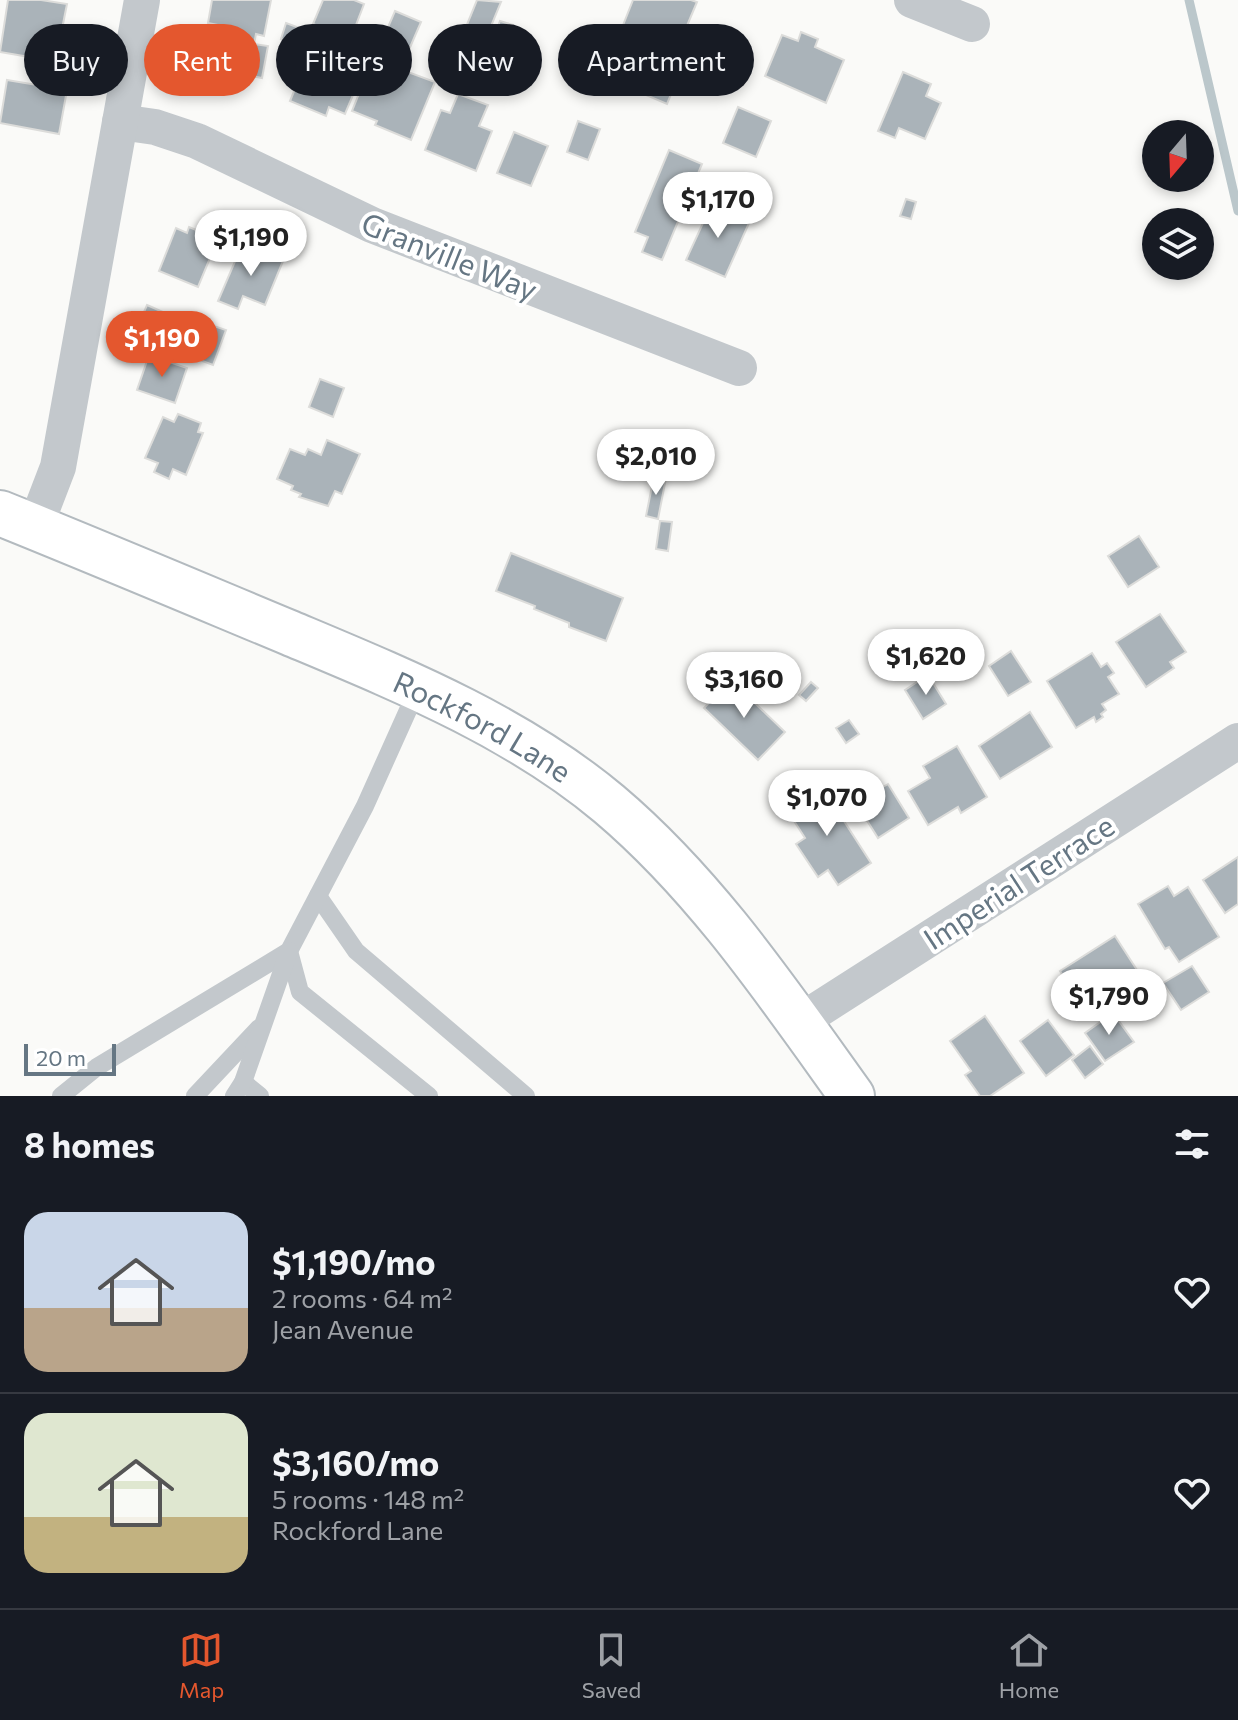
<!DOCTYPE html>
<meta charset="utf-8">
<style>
body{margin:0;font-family:Commissioner,sans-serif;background:#20242c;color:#f1f3f6;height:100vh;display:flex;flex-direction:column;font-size:30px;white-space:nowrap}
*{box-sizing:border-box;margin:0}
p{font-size:26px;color:#9ea1a6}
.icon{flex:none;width:44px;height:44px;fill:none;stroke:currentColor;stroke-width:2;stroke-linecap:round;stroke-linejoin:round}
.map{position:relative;height:1096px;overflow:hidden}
.panel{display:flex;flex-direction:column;background:#171b24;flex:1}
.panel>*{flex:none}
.top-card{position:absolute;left:24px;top:24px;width:800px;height:72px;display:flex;gap:16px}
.needle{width:52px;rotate:199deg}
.tools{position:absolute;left:1142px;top:120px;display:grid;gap:16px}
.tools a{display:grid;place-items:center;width:72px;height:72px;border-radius:50%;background:#171b24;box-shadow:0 4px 12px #0003;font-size:40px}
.scale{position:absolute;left:24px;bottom:20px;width:92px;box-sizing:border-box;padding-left:8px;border:4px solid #657683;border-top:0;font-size:22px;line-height:28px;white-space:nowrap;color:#657683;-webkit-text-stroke:6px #fff;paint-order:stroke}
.price{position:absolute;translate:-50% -68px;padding:0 18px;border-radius:28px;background:#fff;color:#222;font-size:26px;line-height:52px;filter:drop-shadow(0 2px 4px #0008)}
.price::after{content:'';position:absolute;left:50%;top:48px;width:24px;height:18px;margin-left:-12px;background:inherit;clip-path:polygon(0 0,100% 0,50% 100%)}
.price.active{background:#e4572e;color:#fff}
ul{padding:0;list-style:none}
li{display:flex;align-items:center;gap:24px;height:200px;padding:0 24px}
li+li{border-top:2px solid #363941}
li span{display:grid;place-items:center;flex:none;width:224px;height:160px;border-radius:24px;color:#555}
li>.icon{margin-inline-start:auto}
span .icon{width:96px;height:96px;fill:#fffc;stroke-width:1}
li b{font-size:34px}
h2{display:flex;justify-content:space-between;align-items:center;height:96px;padding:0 24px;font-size:34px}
.chip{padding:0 28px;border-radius:36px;background:#171b24;box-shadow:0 4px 12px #0003;font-size:28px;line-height:72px}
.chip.active{background:#e4572e;color:#fff}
.tabs{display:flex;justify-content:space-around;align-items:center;height:112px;border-top:2px solid #363941;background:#171b24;font-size:22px;color:#9ea1a6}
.tabs a{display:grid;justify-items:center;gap:4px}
.tabs .active{color:#e4572e}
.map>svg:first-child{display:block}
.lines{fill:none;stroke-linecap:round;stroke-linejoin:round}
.stream{stroke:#bbc7cb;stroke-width:9}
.building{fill:#aab3b9;stroke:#dcdcda;stroke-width:2}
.secondary-casing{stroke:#b3babf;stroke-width:48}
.service{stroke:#c3c8cc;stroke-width:18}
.minor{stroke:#c3c8cc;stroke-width:36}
.secondary{stroke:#fff;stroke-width:44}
.labels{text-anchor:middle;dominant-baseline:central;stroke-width:8;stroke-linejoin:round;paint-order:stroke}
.street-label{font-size:30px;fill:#657683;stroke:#fff}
</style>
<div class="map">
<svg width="1238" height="1096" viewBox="0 0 1238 1096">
<rect width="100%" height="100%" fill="#fafaf8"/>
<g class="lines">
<polyline class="stream" points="1189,0 1238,211"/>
</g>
<g class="building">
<polygon points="8,0 41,0 67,4 62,29 71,31 65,63 0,52"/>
<polygon points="212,0 271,0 264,36 256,34 254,44 268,46 262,78 211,69 218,25 208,23"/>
<polygon points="323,0 354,0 364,4 351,38 313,24"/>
<polygon points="477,0 501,2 487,36 466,27"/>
<polygon points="633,0 691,0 697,2 670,66 681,70 667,104 592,72 605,38 616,43"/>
<polygon points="395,11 421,22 405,59 379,48"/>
<polygon points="500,21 513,25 507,41 494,37"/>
<polygon points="286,23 297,27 292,42 281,39"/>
<polygon points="801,32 818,39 815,47 844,60 826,103 765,76 782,35 798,41"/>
<polygon points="460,41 481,49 469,79 448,71"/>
<polygon points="309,55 361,76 345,114 329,107 326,116 290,101"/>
<polygon points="373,59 435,82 411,140 375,125 377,121 352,111"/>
<polygon points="903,72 931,84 926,96 941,103 925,139 899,128 895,138 878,131"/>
<polygon points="7,80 67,90 59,134 0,123"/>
<polygon points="458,94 488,105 479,126 492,131 476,171 425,150 441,110 450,113"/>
<polygon points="738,107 771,121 756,157 723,143"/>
<polygon points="578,121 600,129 588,160 567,152"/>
<polygon points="514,132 548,146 531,186 497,173"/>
<polygon points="669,150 702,164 662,260 642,252 648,237 635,232"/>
<polygon points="714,199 729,205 725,213 749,223 725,277 686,260"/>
<polygon points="906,199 916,202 911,219 900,216"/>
<polygon points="189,227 201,232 198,240 215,246 198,287 159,271 176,228 187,233"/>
<polygon points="242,245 283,261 265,305 243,296 238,309 218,301"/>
<polygon points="147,305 181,320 168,350 162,348 159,357 143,350 146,341 134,335"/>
<polygon points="193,319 226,330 213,365 181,353"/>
<polygon points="149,355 187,368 175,403 137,390"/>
<polygon points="320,379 344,388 333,417 309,407"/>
<polygon points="178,414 201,423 198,432 203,433 186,475 173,469 169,479 154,472 158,463 145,458 163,417 174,422"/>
<polygon points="327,440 360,454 342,494 335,491 328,506 299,497 301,494 291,490 293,486 277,479 290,449 305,455 308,449 321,455"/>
<polygon points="654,476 666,478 658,519 646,516"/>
<polygon points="660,521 672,522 668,551 656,549"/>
<polygon points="1139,536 1159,567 1128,587 1108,556"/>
<polygon points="511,553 623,598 606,641 569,627 569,623 534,609 535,606 496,591"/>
<polygon points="1160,614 1186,652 1170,662 1174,668 1146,687 1116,642"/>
<polygon points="1011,651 1031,682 1008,696 989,666"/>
<polygon points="1092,653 1101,667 1107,663 1114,673 1108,677 1119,694 1102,704 1106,710 1101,714 1103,717 1096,722 1094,717 1076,728 1047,681"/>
<polygon points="928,675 946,704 923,719 905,690"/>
<polygon points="731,680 785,732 758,760 704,708"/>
<polygon points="811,682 818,688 806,701 799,695"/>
<polygon points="1030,712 1052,747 1000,779 979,746"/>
<polygon points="849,720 859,734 846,743 836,728"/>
<polygon points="957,746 987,797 961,813 958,807 928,825 908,791 930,778 923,766"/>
<polygon points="888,784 909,818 878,838 856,803"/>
<polygon points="822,787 871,863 838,885 828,870 818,877 796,844 805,838 787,810"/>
<polygon points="1238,857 1238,904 1225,913 1203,880"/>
<polygon points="1168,886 1174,896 1188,887 1219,937 1179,962 1169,947 1165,949 1138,904"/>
<polygon points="1115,936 1137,970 1082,1005 1060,971"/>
<polygon points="1192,966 1209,992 1181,1010 1163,983"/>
<polygon points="1113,1013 1134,1042 1105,1061 1085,1033"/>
<polygon points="985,1016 1024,1073 990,1096 980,1096 965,1075 971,1071 950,1041"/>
<polygon points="1048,1020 1074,1055 1046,1076 1020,1041"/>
<polygon points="1090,1046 1103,1064 1085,1078 1072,1060"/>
</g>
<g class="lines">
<defs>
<g id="secondary">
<path id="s1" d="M0 513C97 552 194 593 290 633 402 680 516 726 609 804 706 886 778 993 852 1096"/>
</g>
</defs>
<use href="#secondary" class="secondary-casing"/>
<g class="service">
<polyline points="318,896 356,951 526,1096"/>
<polyline points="289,951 300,992 429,1096"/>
<polyline points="243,1082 260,1096"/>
<polyline points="61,1096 97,1067 289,951 365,806 418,688"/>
<polyline points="195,1096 259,1028"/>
<polyline points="234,1096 243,1082 289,951"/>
</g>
<g class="minor">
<polyline points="912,0 972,24"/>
<polyline points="120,122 155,127 197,141 372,225 739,368"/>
<polyline points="35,527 58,467 142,0"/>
<polyline points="799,1022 1238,741"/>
</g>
<use href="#secondary" class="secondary"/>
</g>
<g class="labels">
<g class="street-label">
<text transform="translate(450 255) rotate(22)">Granville Way</text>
<text stroke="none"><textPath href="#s1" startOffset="528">Rockford Lane</textPath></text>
<text transform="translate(1018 881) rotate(-33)">Imperial Terrace</text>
</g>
</g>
</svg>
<div class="tools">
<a><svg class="needle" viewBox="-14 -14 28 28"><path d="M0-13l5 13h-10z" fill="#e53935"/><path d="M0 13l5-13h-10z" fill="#9ea1a6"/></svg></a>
<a><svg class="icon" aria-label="layers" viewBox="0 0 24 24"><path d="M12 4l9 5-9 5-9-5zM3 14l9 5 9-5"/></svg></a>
</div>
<div class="scale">20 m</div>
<b class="price" style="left:718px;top:240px">$1,170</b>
<b class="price" style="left:251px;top:278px">$1,190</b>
<b class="price active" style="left:162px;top:379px">$1,190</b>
<b class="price" style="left:656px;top:497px">$2,010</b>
<b class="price" style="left:926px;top:697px">$1,620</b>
<b class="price" style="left:744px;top:720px">$3,160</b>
<b class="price" style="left:827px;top:838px">$1,070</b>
<b class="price" style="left:1109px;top:1037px">$1,790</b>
<div class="top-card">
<a class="chip">Buy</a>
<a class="chip active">Rent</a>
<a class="chip">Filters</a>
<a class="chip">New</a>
<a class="chip">Apartment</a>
</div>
</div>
<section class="panel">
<h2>8 homes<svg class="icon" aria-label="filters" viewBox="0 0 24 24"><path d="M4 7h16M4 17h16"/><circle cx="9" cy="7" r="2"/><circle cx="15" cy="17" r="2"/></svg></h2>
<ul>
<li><span style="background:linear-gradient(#c9d6e8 60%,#b9a48a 0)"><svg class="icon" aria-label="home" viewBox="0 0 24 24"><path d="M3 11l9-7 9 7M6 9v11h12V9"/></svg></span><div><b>$1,190/mo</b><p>2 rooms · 64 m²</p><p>Jean Avenue</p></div><svg class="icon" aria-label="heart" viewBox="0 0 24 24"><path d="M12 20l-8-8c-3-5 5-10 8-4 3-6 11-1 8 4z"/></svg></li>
<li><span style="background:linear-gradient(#dfe7d0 65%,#c2b280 0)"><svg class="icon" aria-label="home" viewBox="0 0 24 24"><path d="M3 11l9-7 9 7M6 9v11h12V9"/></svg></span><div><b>$3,160/mo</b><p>5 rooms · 148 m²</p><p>Rockford Lane</p></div><svg class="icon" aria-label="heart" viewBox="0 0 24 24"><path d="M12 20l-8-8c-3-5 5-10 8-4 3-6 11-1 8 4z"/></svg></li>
</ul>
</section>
<nav class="tabs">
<a class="active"><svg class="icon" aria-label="map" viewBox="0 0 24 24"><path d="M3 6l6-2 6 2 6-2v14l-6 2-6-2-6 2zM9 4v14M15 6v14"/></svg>Map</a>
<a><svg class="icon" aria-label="saved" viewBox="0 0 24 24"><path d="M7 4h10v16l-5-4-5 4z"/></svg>Saved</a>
<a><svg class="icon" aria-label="home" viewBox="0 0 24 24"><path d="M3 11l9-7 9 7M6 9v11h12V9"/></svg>Home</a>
</nav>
